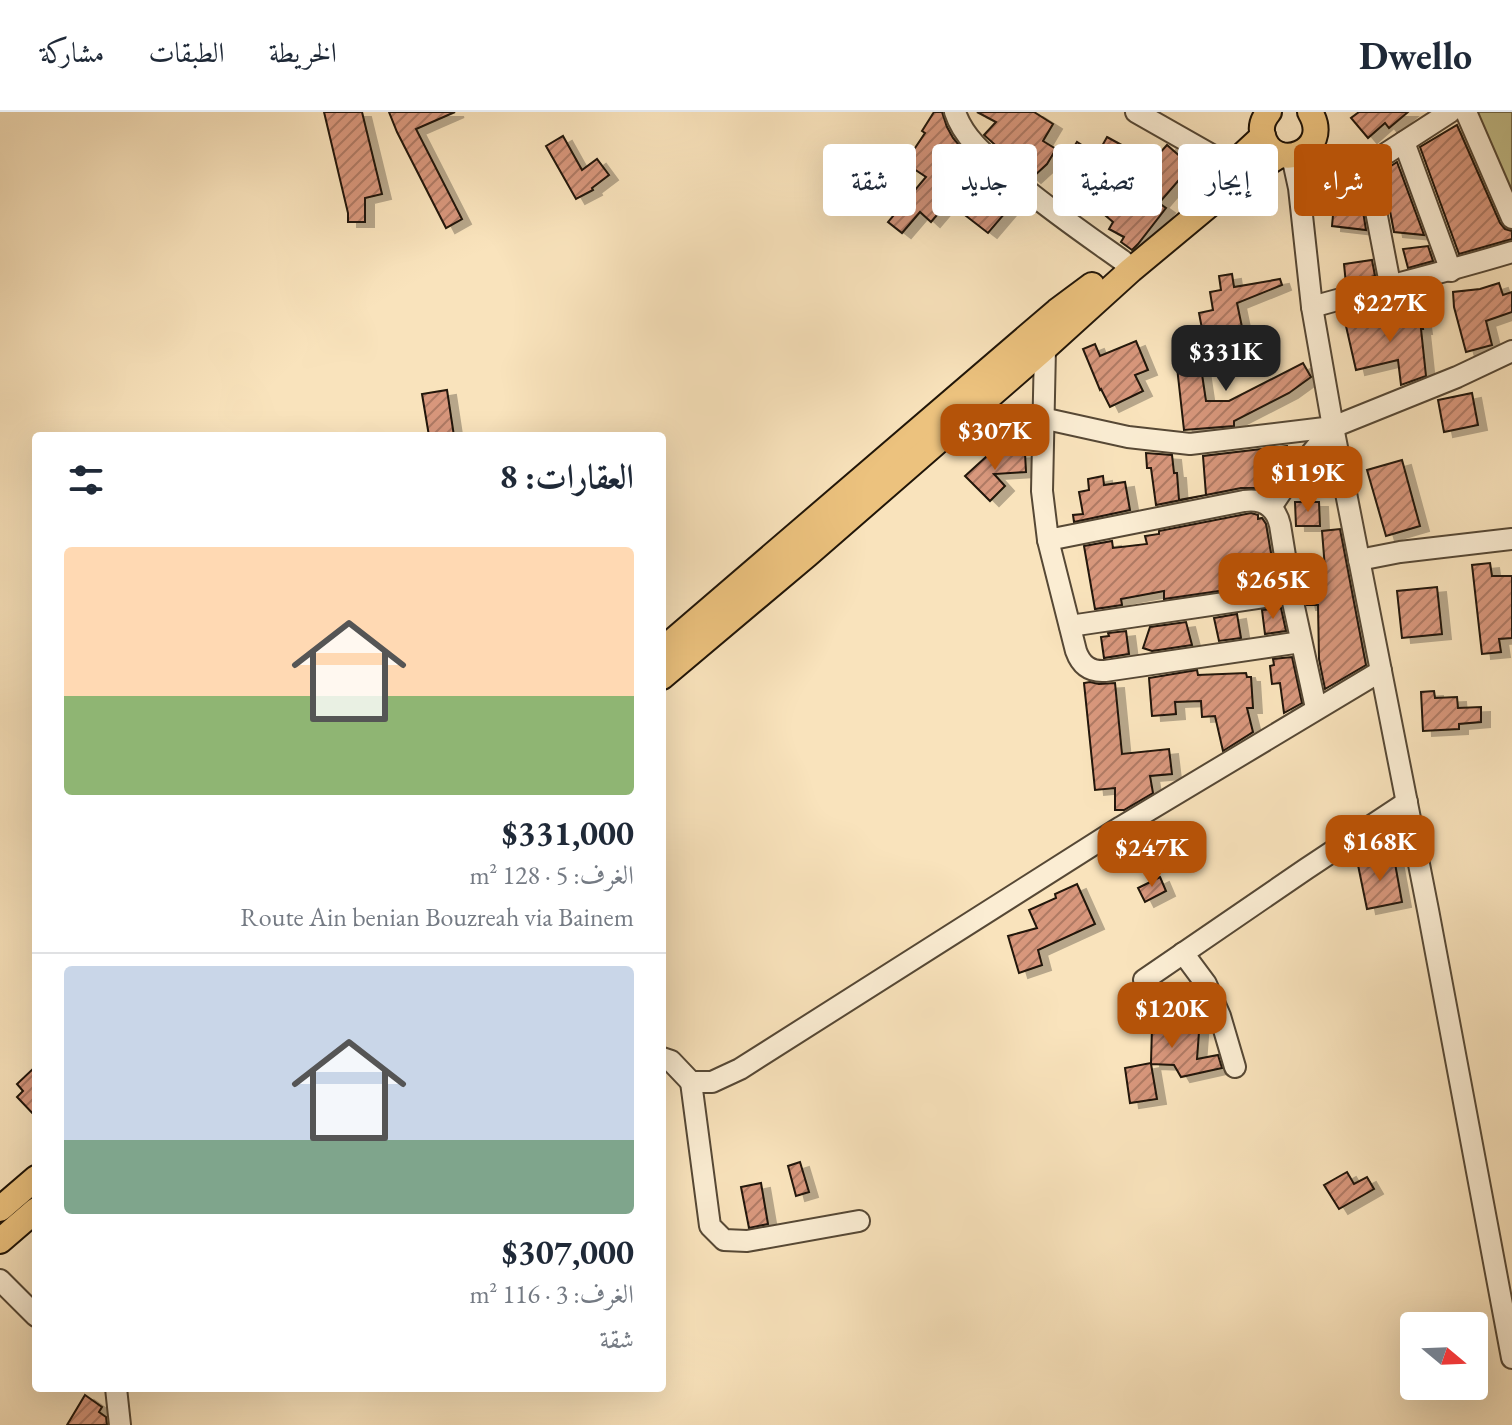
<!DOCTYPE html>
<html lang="ar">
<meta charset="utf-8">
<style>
body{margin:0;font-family:"EB Garamond",Amiri,serif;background:#f6f6f7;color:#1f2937;direction:rtl;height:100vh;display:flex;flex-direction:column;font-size:30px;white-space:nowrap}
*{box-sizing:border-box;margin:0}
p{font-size:26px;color:#747a83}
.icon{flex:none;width:44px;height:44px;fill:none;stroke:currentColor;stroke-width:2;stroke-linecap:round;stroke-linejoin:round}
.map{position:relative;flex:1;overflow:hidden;direction:ltr}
.side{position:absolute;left:32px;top:320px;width:634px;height:960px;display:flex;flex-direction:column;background:#fff;border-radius:8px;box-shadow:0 8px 32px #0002;direction:rtl}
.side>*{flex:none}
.top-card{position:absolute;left:690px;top:32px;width:702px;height:72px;direction:rtl;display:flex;gap:16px}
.needle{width:52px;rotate:109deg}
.fabs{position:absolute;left:1400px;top:1200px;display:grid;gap:16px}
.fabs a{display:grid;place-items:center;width:88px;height:88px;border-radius:8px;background:#fff;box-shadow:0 8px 32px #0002;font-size:40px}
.price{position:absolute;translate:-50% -68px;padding:0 18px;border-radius:16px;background:#b45309;color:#fff;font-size:26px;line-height:52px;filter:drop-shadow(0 2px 4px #0008)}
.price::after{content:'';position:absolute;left:50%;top:48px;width:24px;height:18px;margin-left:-12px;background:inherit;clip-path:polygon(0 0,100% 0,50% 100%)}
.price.current{background:#222;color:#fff}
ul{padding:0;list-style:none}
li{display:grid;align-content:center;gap:16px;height:424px;padding:0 32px}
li+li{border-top:2px solid #e0e1e3}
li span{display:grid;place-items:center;height:248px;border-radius:8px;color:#555}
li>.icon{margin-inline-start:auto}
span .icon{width:144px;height:144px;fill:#fffc;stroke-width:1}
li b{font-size:34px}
h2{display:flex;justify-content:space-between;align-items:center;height:96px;padding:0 32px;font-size:34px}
.pill{padding:0 28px;border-radius:8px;background:#fff;box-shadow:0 8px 32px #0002;font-size:28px;line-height:72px}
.pill.current{background:#b45309;color:#fff}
header{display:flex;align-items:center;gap:48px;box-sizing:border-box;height:112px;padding:0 40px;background:#fff;border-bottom:2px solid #e0e1e3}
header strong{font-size:38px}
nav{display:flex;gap:44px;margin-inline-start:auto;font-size:28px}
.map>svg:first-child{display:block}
.park{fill:#c5c18c;stroke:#726b4a;stroke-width:2}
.building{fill:url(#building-hatch);stroke:#201508;stroke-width:2;filter:url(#shadow)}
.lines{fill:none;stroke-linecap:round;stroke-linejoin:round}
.minor-casing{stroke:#564835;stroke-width:24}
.major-casing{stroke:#201508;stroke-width:28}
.minor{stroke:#fbedd3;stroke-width:20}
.major{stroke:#ecc27e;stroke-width:24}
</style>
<header>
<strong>Dwello</strong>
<nav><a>الخريطة</a><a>الطبقات</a><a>مشاركة</a></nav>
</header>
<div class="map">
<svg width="1512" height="1313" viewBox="0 0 1512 1313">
<defs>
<pattern id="building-hatch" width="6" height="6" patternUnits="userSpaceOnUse" patternTransform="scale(2)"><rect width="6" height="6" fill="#d8977c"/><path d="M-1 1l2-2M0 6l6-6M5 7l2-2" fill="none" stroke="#af7a64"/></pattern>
<filter id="shadow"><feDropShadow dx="9" dy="5" stdDeviation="0" flood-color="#0004"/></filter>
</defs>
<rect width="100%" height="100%" fill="#f9e3bc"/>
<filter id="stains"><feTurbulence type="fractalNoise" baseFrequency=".0025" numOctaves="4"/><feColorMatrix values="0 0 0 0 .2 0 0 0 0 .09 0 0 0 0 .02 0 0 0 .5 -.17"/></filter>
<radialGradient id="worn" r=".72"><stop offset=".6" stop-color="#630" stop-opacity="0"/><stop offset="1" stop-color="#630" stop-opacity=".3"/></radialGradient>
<polygon class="park" points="1476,0 1512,0 1512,87"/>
<g class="building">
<polygon points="324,0 362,0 382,82 365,86 365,110 348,110 348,101"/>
<polygon points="389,0 455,0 416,17 462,107 446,116 397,20"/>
<polygon points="934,0 942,0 947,15 953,26 969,45 1017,87 988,121 948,90 931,110 920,100 902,121 888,110 926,65 905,51 925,21 922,19"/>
<polygon points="977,0 1034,0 1053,12 1043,29 1056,37 1047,52 1032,66 984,23 996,10"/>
<polygon points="1359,0 1408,0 1389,16 1385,11 1368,26 1351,6"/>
<polygon points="1457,13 1500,111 1505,117 1512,119 1512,127 1459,142 1420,35"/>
<polygon points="563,24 582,58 597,47 609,63 592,76 593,78 576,87 546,34"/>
<polygon points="1107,25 1147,47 1154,38 1159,42 1167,33 1191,54 1159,91 1166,96 1138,132 1132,138 1121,130 1124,125 1109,117 1113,110 1093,93 1090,97 1067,75 1082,58 1066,48 1077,30 1097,43"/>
<polygon points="1397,50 1424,123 1394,120 1383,62 1388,56"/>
<polygon points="1357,62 1366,118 1332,114 1334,92 1331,69 1352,66 1351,63"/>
<polygon points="1428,134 1433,149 1408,156 1403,137"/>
<polygon points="1372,148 1375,164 1346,172 1344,152"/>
<polygon points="1232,162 1234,175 1280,167 1282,173 1237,191 1243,220 1204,227 1199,201 1213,198 1210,180 1221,178 1219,164"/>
<polygon points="1499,171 1503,183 1512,180 1512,200 1486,209 1492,233 1466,240 1454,195 1453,180 1480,177"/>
<polygon points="1420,197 1423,217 1421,217 1426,264 1401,273 1398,248 1356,258 1346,214"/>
<polygon points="1249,219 1263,224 1256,245 1242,241"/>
<polygon points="1136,229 1148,258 1135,263 1143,279 1110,295 1101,277 1100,278 1083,237 1095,232 1100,244"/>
<polygon points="1197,229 1206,289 1229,289 1303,251 1311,265 1289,281 1234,309 1234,314 1184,318 1177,255 1182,255 1178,232"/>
<polygon points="447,278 454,324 429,324 422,282"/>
<polygon points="1472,281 1478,313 1444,320 1438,288"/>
<polygon points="1287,334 1289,347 1280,359 1257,362 1257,376 1241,376 1156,393 1151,356 1147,356 1146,341 1172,343 1174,361 1177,361 1179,388 1206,383 1203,344"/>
<polygon points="1025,341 1026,360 994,362 1005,374 990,389 965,364 987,344"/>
<polygon points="1402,348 1420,414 1386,424 1367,358"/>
<polygon points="1103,364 1104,373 1125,370 1130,398 1074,410 1073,403 1083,402 1079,380 1089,378 1088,367"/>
<polygon points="1295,390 1319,390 1320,414 1296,414"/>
<polygon points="1251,401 1258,403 1258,407 1262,406 1266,412 1276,470 1258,473 1254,442 1228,445 1233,477 1164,487 1164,479 1121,487 1122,493 1095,497 1084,434 1112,429 1113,436 1147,432 1145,424 1159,422 1159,419"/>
<polygon points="1340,417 1366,553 1325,577 1319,547 1318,493 1307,493 1303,471 1326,469 1322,419"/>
<polygon points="1490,451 1492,464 1512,464 1512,526 1499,527 1501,540 1482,542 1472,453"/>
<polygon points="1437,475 1442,522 1402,526 1397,479"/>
<polygon points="1281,496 1286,519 1265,522 1262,498"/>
<polygon points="1237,502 1241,526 1219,529 1214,506"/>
<polygon points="1186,510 1192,533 1152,539 1143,536 1150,515"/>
<polygon points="1126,519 1129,542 1104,546 1101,525 1109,524 1108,521"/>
<polygon points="1292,545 1302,591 1284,601 1280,571 1272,572 1270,554 1274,553 1273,547"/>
<polygon points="1197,558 1198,563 1246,561 1247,565 1251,565 1253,596 1247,596 1253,620 1223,639 1215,604 1202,605 1201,589 1175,590 1176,602 1152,604 1149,566"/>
<polygon points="1090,570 1099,572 1115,571 1122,642 1169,637 1172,662 1150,664 1153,681 1124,698 1115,698 1115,676 1095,678 1084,571"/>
<polygon points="1434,579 1435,586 1457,585 1458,596 1481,595 1481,610 1459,612 1459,617 1423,619 1421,580"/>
<polygon points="1394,746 1402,790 1367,797 1358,753"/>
<polygon points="1160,765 1166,779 1145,790 1138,776"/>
<polygon points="1077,772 1095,812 1038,838 1042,853 1019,861 1008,824 1037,816 1029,798 1056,786 1055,782"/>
<polygon points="1170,885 1198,887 1201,893 1197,947 1218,943 1222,956 1181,965 1174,953 1151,952 1157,987 1130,991 1125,956 1151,951 1152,915 1168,916"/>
<polygon points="36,954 36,1005 17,985 23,979 17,972"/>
<polygon points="800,1050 809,1080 796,1084 788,1054"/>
<polygon points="1347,1060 1354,1072 1367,1065 1374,1077 1339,1097 1324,1073"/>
<polygon points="761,1071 768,1112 749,1116 741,1075"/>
<polygon points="85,1283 102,1295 99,1300 106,1305 107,1313 67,1313"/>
</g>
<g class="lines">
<defs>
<g id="minor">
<path d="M955 0C964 28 990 47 1012 66 1047 96 1085 122 1123 149"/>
<polyline points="1136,0 1231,54"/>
<polyline points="1466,0 1512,106"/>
<polyline points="1404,30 1451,159"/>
<polyline points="1292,44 1299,76 1312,195 1333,315 1428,798 1512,1246"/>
<polyline points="1390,172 1370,68 1370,58 1379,46 1450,0"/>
<path d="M1312 195C1379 176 1446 160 1512 140"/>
<path d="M1045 236 1042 379 1048 428 1244 389C1263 386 1276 395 1280 413L1291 481 1316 596"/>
<polyline points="1042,306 1128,325 1190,332 1333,315 1457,265 1512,239"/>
<polyline points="1271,395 1290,367 1333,315"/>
<path d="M1048 428 1076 539C1081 553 1090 560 1105 559L1301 530"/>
<polyline points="1359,448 1400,440 1512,427"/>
<polyline points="1070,514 1291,481"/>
<polyline points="1183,841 1206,872 1220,904 1235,955"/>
<polyline points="1144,868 1306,757 1407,690"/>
<polyline points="662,946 671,949 691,970 712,970 740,957 1121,715 1381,559"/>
<polyline points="691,970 710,1114 724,1128 747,1129 859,1109"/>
<polyline points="0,1168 36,1204"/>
<polyline points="116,1276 120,1313"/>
</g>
<g id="major">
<path d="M1269 0C1263 7 1260 15 1263 24 1273 62 1334 40 1310 0"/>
<polyline points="1209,74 1263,24"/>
<polyline points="662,538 1057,199 1092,173"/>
<polyline points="662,565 807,443 1045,236 1131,158 1232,74 1280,43"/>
<polyline points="0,1097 36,1066"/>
<polyline points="0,1129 36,1098"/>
</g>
</defs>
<use href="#minor" class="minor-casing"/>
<use href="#major" class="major-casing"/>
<use href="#minor" class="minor"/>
<use href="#major" class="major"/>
</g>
<rect width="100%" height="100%" filter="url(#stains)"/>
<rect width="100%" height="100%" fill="url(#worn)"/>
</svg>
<div class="fabs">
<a><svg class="needle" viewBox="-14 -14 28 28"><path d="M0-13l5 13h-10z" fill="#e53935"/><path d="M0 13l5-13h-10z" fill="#747a83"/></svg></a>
</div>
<b class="price" style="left:1390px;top:232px">$227K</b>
<b class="price current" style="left:1226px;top:281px">$331K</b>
<b class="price" style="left:995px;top:360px">$307K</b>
<b class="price" style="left:1308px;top:402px">$119K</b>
<b class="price" style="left:1273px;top:509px">$265K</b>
<b class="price" style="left:1380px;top:771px">$168K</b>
<b class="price" style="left:1152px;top:777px">$247K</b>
<b class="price" style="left:1172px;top:938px">$120K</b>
<div class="top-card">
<a class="pill current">شراء</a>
<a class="pill">إيجار</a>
<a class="pill">تصفية</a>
<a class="pill">جديد</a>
<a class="pill">شقة</a>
</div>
<section class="side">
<h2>العقارات: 8<svg class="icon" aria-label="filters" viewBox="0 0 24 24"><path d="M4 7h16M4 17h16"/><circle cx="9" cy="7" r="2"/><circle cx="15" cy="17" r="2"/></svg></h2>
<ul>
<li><span style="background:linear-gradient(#ffd9b3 60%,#8fb573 0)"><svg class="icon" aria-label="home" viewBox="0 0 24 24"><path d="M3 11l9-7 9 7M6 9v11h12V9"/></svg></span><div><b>$331,000</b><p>الغرف: 5 · 128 m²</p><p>Route Ain benian Bouzreah via Bainem</p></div></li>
<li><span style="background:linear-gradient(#c9d6e8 70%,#7fa58c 0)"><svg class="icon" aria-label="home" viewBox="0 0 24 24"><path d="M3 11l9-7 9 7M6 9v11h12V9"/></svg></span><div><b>$307,000</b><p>الغرف: 3 · 116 m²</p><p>شقة</p></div></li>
</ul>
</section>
</div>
